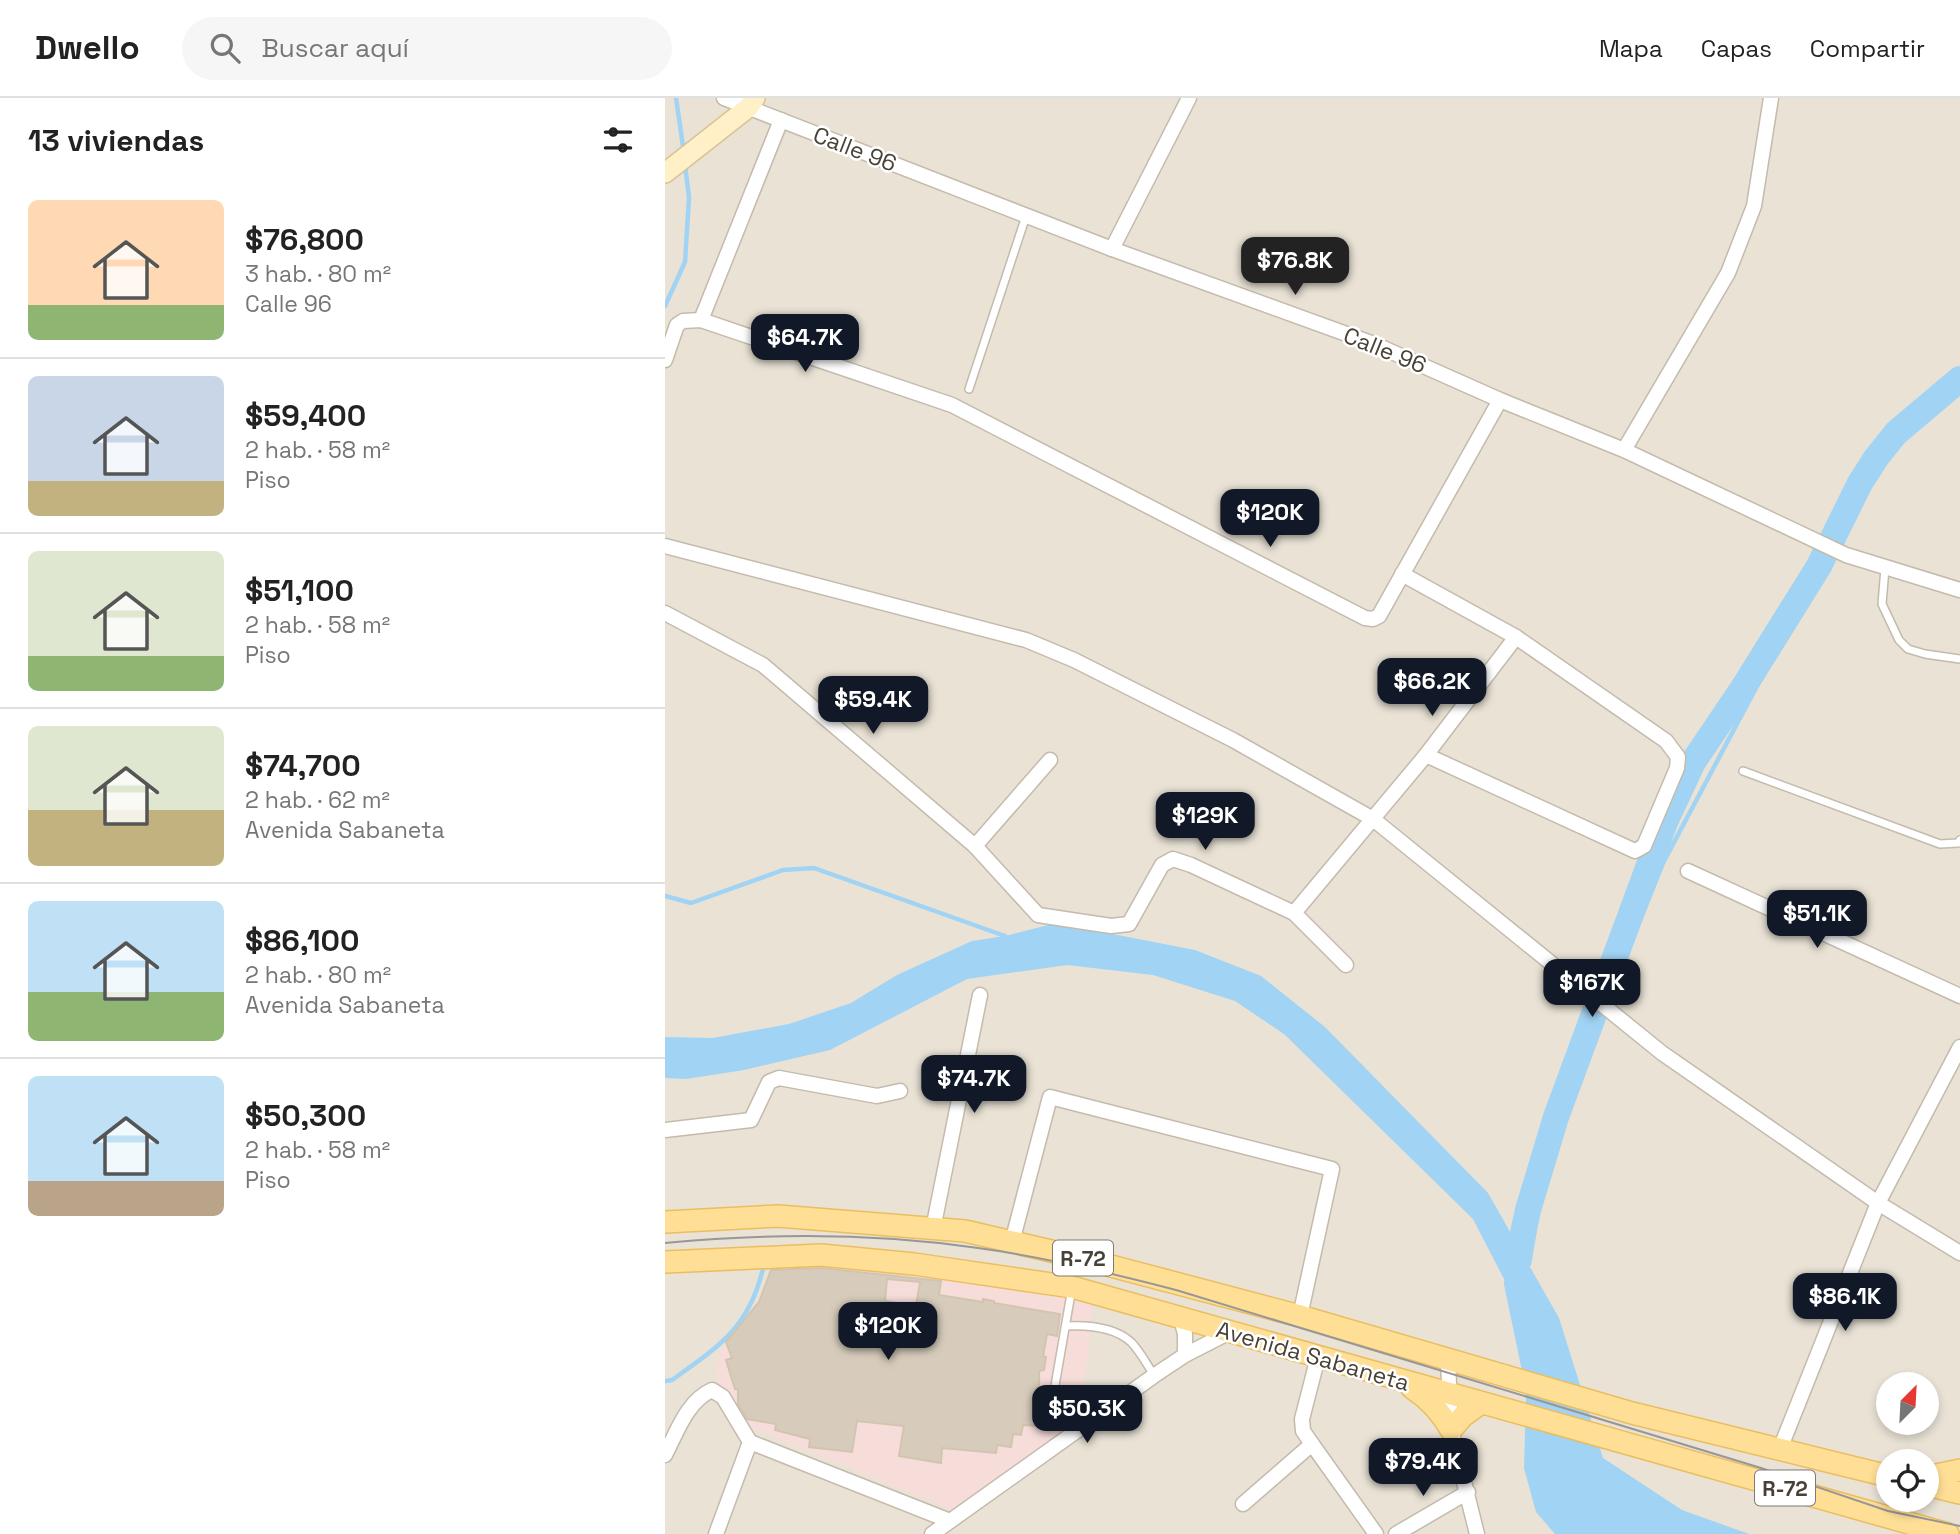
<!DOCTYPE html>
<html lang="es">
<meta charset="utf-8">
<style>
body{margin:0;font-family:"Space Grotesk",sans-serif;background:#f6f6f6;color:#222;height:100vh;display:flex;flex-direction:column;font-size:26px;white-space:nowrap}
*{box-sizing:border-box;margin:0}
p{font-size:23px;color:#767676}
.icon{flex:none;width:38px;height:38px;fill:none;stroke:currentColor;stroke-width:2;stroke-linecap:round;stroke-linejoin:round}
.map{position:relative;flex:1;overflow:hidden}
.sheet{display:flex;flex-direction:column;background:#fff;width:665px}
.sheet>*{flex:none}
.needle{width:46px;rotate:24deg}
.fabs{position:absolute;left:1211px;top:1274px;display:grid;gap:14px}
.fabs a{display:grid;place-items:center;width:63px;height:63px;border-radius:50%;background:#fff;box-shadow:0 4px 10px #0003;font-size:35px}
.price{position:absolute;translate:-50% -60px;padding:0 16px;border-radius:14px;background:#111827;color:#fff;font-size:23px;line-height:46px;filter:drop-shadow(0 2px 4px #0008)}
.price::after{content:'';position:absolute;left:50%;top:42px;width:21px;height:16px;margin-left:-10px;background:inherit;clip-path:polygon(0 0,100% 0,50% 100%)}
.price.selected{background:#222;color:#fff}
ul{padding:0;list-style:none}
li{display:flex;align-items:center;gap:21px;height:175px;padding:0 28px}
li+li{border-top:2px solid #e0e0e0}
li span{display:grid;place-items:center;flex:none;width:196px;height:140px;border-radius:10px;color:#555}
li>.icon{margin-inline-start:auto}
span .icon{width:84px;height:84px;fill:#fffc;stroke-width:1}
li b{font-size:30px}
h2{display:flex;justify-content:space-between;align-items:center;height:84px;padding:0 28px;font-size:30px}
header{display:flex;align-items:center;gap:42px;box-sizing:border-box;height:98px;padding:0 35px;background:#fff;border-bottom:2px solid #e0e0e0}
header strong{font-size:33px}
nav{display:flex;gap:38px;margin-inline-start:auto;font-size:24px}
.search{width:490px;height:63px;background:#f6f6f6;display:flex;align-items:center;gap:18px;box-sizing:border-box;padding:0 24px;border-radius:38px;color:#767676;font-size:26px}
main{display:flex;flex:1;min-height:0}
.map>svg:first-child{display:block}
.residential{fill:#e9e2d5;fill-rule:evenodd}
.medical{fill:#f6ddda}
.water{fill:#a1d3f4}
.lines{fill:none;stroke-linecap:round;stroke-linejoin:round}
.stream{stroke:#a1d3f4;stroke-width:4.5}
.river{stroke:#a1d3f4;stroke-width:26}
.building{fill:#d7ccbc;stroke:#d2c4af;stroke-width:2;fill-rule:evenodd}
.lane-casing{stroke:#c3bbac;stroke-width:10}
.street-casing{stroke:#c3bbac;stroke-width:17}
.secondary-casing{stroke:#d7c495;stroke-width:22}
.primary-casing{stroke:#eabe60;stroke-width:24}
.lane{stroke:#fff;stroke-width:7}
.street{stroke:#fff;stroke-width:14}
.secondary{stroke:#fff0c7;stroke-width:19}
.primary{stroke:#ffdf96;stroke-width:21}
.tram{stroke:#979797;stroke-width:2}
.labels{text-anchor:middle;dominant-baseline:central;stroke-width:5;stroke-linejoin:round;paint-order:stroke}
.shield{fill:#fff;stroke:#7f7a72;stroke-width:2}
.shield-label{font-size:21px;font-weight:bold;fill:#484136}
.street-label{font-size:23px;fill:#484136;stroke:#fff}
</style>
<header>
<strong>Dwello</strong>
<div class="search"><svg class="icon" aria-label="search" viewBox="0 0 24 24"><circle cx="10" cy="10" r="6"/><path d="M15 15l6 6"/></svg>Buscar aquí</div>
<nav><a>Mapa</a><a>Capas</a><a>Compartir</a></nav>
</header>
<main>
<section class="sheet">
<h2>13 viviendas<svg class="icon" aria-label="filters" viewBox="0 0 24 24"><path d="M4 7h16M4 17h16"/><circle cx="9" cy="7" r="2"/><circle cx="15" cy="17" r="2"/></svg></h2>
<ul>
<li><span style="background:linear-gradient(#ffd9b3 75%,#8fb573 0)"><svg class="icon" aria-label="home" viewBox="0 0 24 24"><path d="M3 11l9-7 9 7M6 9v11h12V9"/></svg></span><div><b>$76,800</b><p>3 hab. · 80 m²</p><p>Calle 96</p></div></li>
<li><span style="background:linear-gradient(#c9d6e8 75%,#c2b280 0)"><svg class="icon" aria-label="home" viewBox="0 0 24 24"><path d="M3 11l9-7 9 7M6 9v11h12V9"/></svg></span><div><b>$59,400</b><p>2 hab. · 58 m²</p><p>Piso</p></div></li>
<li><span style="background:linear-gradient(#dfe7d0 75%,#8fb573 0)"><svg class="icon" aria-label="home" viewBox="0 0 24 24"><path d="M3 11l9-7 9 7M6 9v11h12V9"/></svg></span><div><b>$51,100</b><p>2 hab. · 58 m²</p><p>Piso</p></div></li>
<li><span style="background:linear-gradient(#dfe7d0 60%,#c2b280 0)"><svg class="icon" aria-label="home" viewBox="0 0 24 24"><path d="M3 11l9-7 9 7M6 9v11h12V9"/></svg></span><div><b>$74,700</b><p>2 hab. · 62 m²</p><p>Avenida Sabaneta</p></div></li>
<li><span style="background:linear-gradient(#bfe0f5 65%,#8fb573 0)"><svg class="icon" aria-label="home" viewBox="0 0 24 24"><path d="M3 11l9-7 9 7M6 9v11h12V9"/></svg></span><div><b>$86,100</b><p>2 hab. · 80 m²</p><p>Avenida Sabaneta</p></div></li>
<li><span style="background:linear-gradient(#bfe0f5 75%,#b9a48a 0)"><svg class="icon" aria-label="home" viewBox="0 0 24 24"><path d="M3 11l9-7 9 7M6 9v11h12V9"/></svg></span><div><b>$50,300</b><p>2 hab. · 58 m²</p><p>Piso</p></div></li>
</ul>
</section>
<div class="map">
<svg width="1295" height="1436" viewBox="0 0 1295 1436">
<rect width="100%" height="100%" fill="#f4f0e7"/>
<path class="residential" d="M0 0H1295V1436H0ZM1223 1286H1262V1325H1223ZM1223 1363H1262V1402H1223Z"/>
<polygon class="medical" points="156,1165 220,1170 428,1201 423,1258 412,1323 287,1412 83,1328 51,1278 53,1263 61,1243 77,1227 96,1197 107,1168"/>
<polygon class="water" points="391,825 530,852 596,878 660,929 823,1095 894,1220 938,1360 1017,1412 1084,1436 890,1436 871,1414 859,1370 862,1266 867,1235 808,1121 619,936 570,903 488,877 402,867 302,881 165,952 79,972 21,981 0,980 0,939 48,940 124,926 186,905 232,877 307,843 340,838"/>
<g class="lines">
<g class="stream">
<polyline points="11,0 19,55"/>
<polyline points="0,208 20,164 24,99 20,67"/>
<polyline points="0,798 26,805 118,772 149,770 340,838"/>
<polyline points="864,1166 878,1084 940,910 998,765 1235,319 1295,285"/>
<path d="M0 1283 7 1282C55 1248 86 1228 99 1166"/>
</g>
<g class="river">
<polyline points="850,1172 863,1112 891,1019 1000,724 1028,664 1078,590 1154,468 1195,385 1211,360 1231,335 1295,281"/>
<polyline points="852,1185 872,1281"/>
</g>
</g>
<path class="building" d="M156 1170 276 1183 274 1197 318 1204V1201L329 1203V1205L395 1216 392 1238 382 1236 378 1258 381 1259 379 1272 374 1273 375 1328 358 1327 356 1337 348 1336 346 1349 332 1347 331 1355 277 1350 276 1365 234 1358 239 1328 192 1323 187 1354 144 1349 145 1341 110 1332 111 1326 82 1321 73 1306V1291H70L61 1262 67 1260 61 1244 94 1204 106 1172ZM222 1181 255 1184 251 1208 220 1203Z"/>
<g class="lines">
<defs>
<g id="lane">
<polyline points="304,291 361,118"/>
<polyline points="1220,470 1217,506 1234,542 1243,551 1260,556 1295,561"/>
<polyline points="1078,673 1275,746 1293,745 1295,742"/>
<path d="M402 1228C424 1227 449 1229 466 1244 475 1253 482 1267 489 1277"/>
<polyline points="384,1322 407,1190"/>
</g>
<g id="street">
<polyline points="59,0 447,151 709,246 835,302 959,352 1181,457 1295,492"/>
<polyline points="447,151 524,0"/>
<polyline points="36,222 116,22"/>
<polyline points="0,262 12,227 18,223 36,222 287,307 700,520 708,521 714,518 835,302"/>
<polyline points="959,352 1063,175 1089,108 1106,0"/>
<polyline points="0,448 361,542 409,562 568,642 708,721 997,955 1213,1105 1295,1155"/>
<polyline points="737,476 851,539 1001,643 1013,659 1012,670 979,748 970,753 761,657"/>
<polyline points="0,515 98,567 310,748 373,817 446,828 464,826 497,767 508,761 526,767 629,815 761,657 851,539"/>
<polyline points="310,748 385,662"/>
<polyline points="1023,773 1295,898"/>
<polyline points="629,815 681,867"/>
<polyline points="0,1032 86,1022 104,984 114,980 212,998 235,993"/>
<polyline points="268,1131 315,897"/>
<polyline points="347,1144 385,999 667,1071 635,1218"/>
<polyline points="516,1221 520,1236 520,1257"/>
<polyline points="783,1263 786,1332 812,1436"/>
<polyline points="647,1346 638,1333 637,1321 653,1259"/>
<polyline points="1115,1351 1213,1105 1295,949"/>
<path d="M0 1357C12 1334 22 1303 47 1292L58 1299 85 1344 285 1423"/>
<polyline points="578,1406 647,1346 711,1436"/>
<polyline points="51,1436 85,1344"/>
<polyline points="267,1436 490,1277 520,1257 563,1235"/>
<polyline points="731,1436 803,1394"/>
</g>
<polyline id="secondary" points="0,75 84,9 90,0"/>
<g id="primary">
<polyline points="0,1124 113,1118 300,1133 412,1159 635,1218 967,1315 1223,1378"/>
<polyline points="0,1164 156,1157 249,1166 407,1189 1283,1436"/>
<path d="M747 1290C764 1301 776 1314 786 1332L798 1318 816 1305"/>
<polyline points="1262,1379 1295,1372"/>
<polyline points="1262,1387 1295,1395"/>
</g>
</defs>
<use href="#lane" class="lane-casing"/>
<use href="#street" class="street-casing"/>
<use href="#secondary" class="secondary-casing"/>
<use href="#primary" class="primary-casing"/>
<use href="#lane" class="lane"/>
<use href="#street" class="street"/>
<use href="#secondary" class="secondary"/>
<use href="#primary" class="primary"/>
<path class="tram" d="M0 1145C104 1135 210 1135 313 1150 380 1159 446 1175 511 1192L1096 1370 1223 1413 1295 1428"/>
</g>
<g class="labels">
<g class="shield">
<rect x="388" y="1142.5" width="60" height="35" rx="5"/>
<rect x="1090" y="1372.5" width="60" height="35" rx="5"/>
</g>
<g class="shield-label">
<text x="418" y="1160">R-72</text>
<text x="1120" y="1390">R-72</text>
</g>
<g class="street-label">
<text transform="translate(190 51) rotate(21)">Calle 96</text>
<text transform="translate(720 252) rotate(22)">Calle 96</text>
<text transform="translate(648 1258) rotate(16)">Avenida Sabaneta</text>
</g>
</g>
</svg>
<div class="fabs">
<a><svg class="needle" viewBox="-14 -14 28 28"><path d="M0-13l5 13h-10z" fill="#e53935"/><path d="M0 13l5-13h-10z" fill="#767676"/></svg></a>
<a><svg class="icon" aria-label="locate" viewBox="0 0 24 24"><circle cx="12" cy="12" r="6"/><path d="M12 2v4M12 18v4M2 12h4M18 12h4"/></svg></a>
</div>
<b class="price selected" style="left:630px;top:199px">$76.8K</b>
<b class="price" style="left:140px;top:276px">$64.7K</b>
<b class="price" style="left:605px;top:451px">$120K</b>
<b class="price" style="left:767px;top:620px">$66.2K</b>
<b class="price" style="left:208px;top:638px">$59.4K</b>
<b class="price" style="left:540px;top:754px">$129K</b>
<b class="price" style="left:1152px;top:852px">$51.1K</b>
<b class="price" style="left:927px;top:921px">$167K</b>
<b class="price" style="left:309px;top:1017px">$74.7K</b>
<b class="price" style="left:1180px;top:1235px">$86.1K</b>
<b class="price" style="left:223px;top:1264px">$120K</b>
<b class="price" style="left:422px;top:1347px">$50.3K</b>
<b class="price" style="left:758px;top:1400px">$79.4K</b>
</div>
</main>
